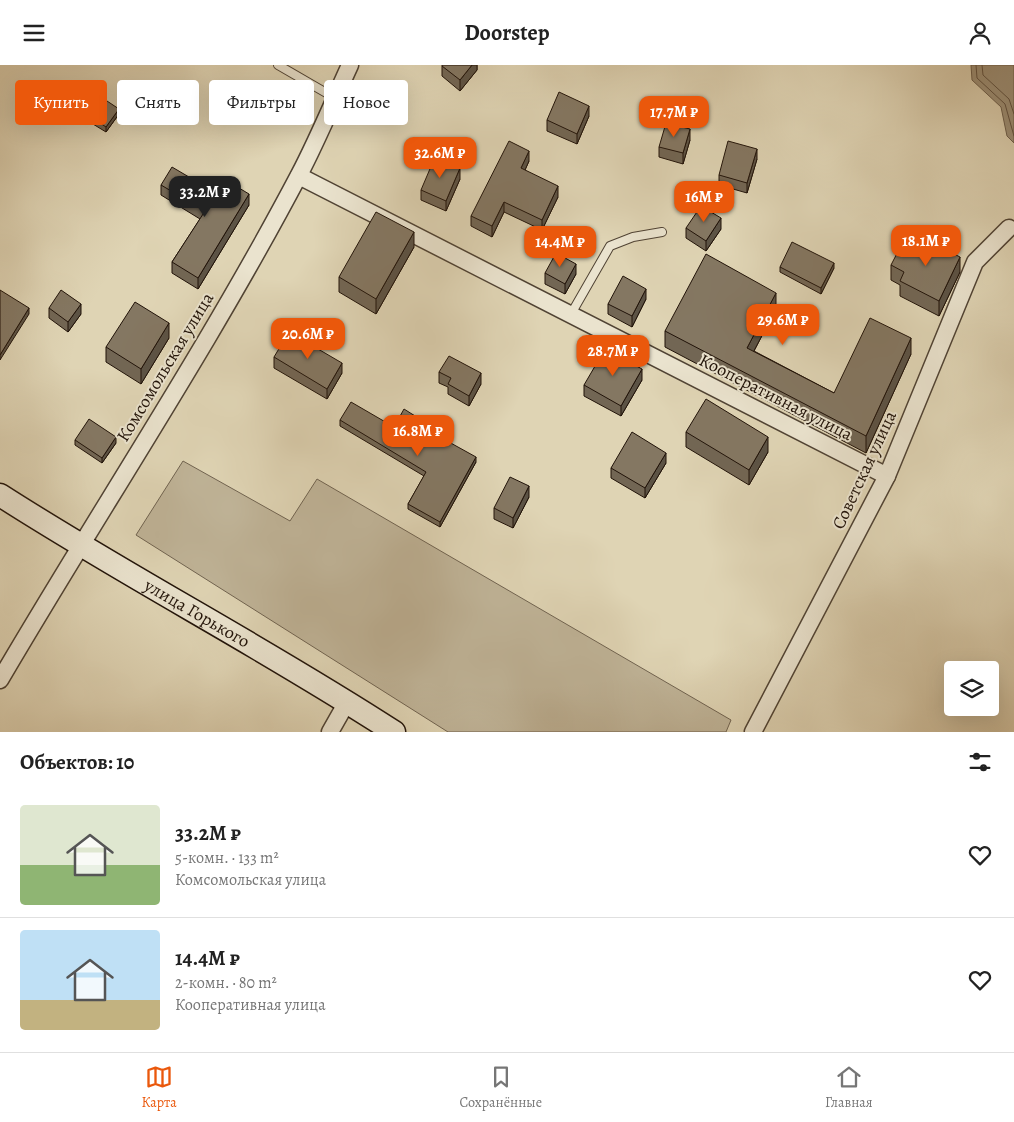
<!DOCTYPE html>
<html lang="ru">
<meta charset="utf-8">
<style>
body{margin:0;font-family:Alegreya,serif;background:#f2f2f2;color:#222;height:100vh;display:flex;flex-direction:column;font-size:19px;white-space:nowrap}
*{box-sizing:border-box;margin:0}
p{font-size:16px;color:#767676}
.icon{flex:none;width:28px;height:28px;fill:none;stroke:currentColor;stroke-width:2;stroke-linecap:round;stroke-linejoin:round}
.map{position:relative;height:667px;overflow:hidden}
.panel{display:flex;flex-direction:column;background:#fff;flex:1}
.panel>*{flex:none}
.hud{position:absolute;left:15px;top:15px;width:500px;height:45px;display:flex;gap:10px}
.controls{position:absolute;left:944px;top:596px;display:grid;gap:10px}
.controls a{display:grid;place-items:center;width:55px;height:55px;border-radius:5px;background:#fff;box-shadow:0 5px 20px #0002;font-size:25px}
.price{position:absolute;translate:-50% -42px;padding:0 11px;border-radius:10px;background:#ea580c;color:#fff;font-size:16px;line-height:32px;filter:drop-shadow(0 1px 2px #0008)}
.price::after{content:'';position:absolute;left:50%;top:30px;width:15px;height:11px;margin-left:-8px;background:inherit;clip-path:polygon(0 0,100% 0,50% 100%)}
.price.selected{background:#222;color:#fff}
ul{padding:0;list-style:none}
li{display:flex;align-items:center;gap:15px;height:125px;padding:0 20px}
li+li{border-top:1px solid #e0e0e0}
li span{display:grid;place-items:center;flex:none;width:140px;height:100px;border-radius:5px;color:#555}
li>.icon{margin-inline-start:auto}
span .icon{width:60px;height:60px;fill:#fffc;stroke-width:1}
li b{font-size:21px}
h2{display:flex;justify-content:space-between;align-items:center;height:60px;padding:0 20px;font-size:21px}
.chip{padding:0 18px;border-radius:5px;background:#fff;box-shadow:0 5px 20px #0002;font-size:18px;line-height:45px}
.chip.selected{background:#ea580c;color:#fff}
header{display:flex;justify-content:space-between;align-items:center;height:65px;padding:0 20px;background:#fff;font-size:22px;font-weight:700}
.tabs{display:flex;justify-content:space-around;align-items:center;height:70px;border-top:1px solid #e0e0e0;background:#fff;font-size:14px;color:#767676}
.tabs a{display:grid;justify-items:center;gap:2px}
.tabs .selected{color:#ea580c}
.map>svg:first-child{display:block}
.green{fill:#bfb397;stroke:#706350}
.water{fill:#9e927a;stroke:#6c5f4d}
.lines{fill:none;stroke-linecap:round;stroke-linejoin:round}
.shore{stroke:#605242;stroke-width:1}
.lane-casing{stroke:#504334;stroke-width:10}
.street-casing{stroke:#504334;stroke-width:19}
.secondary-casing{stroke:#211309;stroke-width:25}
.lane{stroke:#eae3ce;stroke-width:8}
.street{stroke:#eae3ce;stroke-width:16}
.secondary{stroke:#eae3ce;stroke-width:22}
.wall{fill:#726654;stroke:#211309}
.shaded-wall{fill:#5c5345;stroke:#211309}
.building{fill:#847762;stroke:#211309}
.labels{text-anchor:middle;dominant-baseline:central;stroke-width:4;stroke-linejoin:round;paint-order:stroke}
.street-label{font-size:18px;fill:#211309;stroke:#eae3ce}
</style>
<header><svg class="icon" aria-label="menu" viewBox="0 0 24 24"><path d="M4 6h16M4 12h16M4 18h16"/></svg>Doorstep<svg class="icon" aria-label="person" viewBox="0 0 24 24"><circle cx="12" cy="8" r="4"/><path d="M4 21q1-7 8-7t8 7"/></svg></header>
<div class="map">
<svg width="1014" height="667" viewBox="0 0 1014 667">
<rect width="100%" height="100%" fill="#dfd4b4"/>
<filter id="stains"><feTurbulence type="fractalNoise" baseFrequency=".004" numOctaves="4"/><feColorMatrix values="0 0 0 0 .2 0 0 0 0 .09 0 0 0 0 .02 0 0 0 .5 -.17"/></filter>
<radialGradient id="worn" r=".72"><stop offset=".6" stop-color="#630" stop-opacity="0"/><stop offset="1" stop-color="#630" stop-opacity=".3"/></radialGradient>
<polygon class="green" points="183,396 290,456 317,414 731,655 726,667 448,667 136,470"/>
<polygon class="water" points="971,0 1014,0 1014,78 1007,71 1001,42 972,15"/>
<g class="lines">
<g class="shore">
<polyline points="976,0 977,13 1005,39 1014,71"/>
<polyline points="982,0 983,10 1009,34 1014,49"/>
</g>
<defs>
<g id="lane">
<polyline points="278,0 335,33"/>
<polyline points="571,249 610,181 633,172 662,167"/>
</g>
<g id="street">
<polyline points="299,111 887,411"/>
<path d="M0 615C99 446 208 283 299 110 318 74 333 37 350 0"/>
<polyline points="330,667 347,637"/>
<polyline points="753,667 887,411 975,197 1009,163"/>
</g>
<g id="secondary">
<path id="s1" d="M0 430C129 513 265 583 394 667"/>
</g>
</defs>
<use href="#lane" class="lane-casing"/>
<use href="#street" class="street-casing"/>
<use href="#secondary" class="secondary-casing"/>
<use href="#lane" class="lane"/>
<use href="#street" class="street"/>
<use href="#secondary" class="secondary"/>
</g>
<g class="wall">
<polygon points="477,0 477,5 460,26 442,11 442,1"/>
<polygon points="119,49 106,67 88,56 88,50"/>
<polygon points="589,51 577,79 547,66 547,55"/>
<polygon points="690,75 683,99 659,92 659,82"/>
<polygon points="757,94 747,128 719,120 719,110"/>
<polygon points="529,96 525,105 558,132 542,165 504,147 492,172 471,161 471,151"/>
<polygon points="460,114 446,146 421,135 421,125"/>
<polygon points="161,120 216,128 249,140 198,224 172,208 172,197 200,154 161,130"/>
<polygon points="686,163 721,164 706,186 686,173"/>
<polygon points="414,182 376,249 339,227 339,212"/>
<polygon points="891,200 960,207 939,251 900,231 900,220 891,215"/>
<polygon points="780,202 834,203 821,229 780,207"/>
<polygon points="545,208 576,209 565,229 545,219"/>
<polygon points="646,234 632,262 608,249 608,239"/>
<polygon points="49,243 81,249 68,267 49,253"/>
<polygon points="776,244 754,286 834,328 911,289 866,388 665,282 665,266"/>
<polygon points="169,273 141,319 106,297 106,282"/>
<polygon points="274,292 342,308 327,334 274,303"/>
<polygon points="439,307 481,319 469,341 448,329 448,322 439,318"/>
<polygon points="642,315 621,351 584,331 584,320"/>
<polygon points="340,355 394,362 423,361 423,362 476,397 440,462 408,444 408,439 424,411 340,361"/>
<polygon points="686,367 768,387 749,420 686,382"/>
<polygon points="75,375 116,378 102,398 75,380"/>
<polygon points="666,398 645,433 611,413 611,403"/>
<polygon points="529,432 513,463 494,454 494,443"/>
</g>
<g class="shaded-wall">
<polygon points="472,0 477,0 477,5 460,26 460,15"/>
<polygon points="589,41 589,51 577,79 577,69"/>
<polygon points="119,44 119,49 106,67 106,62"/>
<polygon points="690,64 690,75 683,99 683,88"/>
<polygon points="757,84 757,94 747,128 747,118"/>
<polygon points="529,86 529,96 521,114 521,103"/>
<polygon points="460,103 460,114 446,146 446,136"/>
<polygon points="558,121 558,132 542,165 542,155"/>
<polygon points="249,129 249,140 198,224 198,213"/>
<polygon points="504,137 504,147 492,172 492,161"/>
<polygon points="721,153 721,164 706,186 706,176"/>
<polygon points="414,167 414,182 376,249 376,234"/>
<polygon points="960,192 960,207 939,251 939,236"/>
<polygon points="834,198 834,203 821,229 821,223"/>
<polygon points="576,199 576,209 565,229 565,219"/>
<polygon points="646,224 646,234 632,262 632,251"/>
<polygon points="776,228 776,244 747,299 747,283"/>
<polygon points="81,239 81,249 68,267 68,257"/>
<polygon points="29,243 29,249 0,295 0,290"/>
<polygon points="169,258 169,273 141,319 141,304"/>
<polygon points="911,273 911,289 866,388 866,371"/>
<polygon points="342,298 342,308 327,334 327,324"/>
<polygon points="642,304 642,315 621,351 621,341"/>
<polygon points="481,308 481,319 469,341 469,331"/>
<polygon points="116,372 116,378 102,398 102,393"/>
<polygon points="768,372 768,387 749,420 749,405"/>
<polygon points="666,388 666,398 645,433 645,423"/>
<polygon points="476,392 476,397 440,462 440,457"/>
<polygon points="529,421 529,432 513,463 513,453"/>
</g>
<g class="building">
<polygon points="442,0 472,0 460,15 442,1"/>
<polygon points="559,27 589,41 577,69 547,55"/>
<polygon points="101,32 119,44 106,62 88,50"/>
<polygon points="666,58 690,64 683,88 659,82"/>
<polygon points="509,76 529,86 521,103 558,121 542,155 504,137 492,161 471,151"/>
<polygon points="728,76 757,84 747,118 719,110"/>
<polygon points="435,92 460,103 446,136 421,125"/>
<polygon points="172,102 216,128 224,114 249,129 198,213 172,197 205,146 161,120"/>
<polygon points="701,141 721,153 706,176 686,163"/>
<polygon points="376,147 414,167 376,234 339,212"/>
<polygon points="905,173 921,182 925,174 960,192 939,236 900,216 904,207 891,200"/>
<polygon points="792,177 834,198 821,223 780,202"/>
<polygon points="556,188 576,199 565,219 545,208"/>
<polygon points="706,189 776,228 747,283 834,328 870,253 911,273 866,371 665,266"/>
<polygon points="623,211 646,224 632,251 608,239"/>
<polygon points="0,225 29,243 0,290"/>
<polygon points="61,225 81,239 68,257 49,243"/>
<polygon points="135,237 169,258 141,304 106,282"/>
<polygon points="289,267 342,298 327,324 274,292"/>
<polygon points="605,284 642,304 621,341 584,320"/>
<polygon points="449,291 481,308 469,331 448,319 451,313 439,307"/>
<polygon points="706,334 768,372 749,405 686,367"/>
<polygon points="351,337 394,362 404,344 423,356 420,361 476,392 440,457 408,439 426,407 340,355"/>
<polygon points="89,354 116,372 102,393 75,375"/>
<polygon points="632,367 666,388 645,423 611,403"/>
<polygon points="510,412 529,421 513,453 494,443"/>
</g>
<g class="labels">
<g class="street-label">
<text transform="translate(165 302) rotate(-59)">Комсомольская улица</text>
<text transform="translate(776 332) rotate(27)">Кооперативная улица</text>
<text transform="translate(864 405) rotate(-65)">Советская улица</text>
<text stroke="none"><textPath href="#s1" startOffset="230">улица Горького</textPath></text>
</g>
</g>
<rect width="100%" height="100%" filter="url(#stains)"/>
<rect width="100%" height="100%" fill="url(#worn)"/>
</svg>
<div class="controls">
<a><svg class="icon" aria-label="layers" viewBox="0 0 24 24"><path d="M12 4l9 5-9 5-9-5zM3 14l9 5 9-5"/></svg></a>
</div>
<b class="price" style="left:674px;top:73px">17.7M ₽</b>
<b class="price" style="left:440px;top:114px">32.6M ₽</b>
<b class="price selected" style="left:205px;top:153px">33.2M ₽</b>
<b class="price" style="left:704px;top:158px">16M ₽</b>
<b class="price" style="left:926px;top:202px">18.1M ₽</b>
<b class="price" style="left:560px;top:203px">14.4M ₽</b>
<b class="price" style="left:783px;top:281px">29.6M ₽</b>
<b class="price" style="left:308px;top:295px">20.6M ₽</b>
<b class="price" style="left:613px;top:312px">28.7M ₽</b>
<b class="price" style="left:418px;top:392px">16.8M ₽</b>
<div class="hud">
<a class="chip selected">Купить</a>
<a class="chip">Снять</a>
<a class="chip">Фильтры</a>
<a class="chip">Новое</a>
</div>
</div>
<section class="panel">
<h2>Объектов: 10<svg class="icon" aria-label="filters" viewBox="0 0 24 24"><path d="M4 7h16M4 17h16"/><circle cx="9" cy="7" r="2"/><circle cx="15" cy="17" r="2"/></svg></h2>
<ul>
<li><span style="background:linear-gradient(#dfe7d0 60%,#8fb573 0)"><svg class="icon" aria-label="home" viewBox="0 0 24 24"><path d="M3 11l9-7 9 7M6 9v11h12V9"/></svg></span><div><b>33.2M ₽</b><p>5-комн. · 133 m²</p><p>Комсомольская улица</p></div><svg class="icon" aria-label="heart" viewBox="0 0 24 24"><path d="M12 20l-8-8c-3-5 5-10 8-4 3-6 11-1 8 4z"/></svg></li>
<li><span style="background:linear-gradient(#bfe0f5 70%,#c2b280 0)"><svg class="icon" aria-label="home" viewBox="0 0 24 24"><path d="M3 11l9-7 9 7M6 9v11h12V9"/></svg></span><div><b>14.4M ₽</b><p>2-комн. · 80 m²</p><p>Кооперативная улица</p></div><svg class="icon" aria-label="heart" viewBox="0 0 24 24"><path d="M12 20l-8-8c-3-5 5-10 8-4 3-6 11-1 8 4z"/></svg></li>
</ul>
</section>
<nav class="tabs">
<a class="selected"><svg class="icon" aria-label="map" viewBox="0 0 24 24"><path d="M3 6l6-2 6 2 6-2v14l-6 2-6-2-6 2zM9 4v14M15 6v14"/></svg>Карта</a>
<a><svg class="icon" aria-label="saved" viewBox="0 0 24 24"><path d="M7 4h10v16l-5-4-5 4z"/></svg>Сохранённые</a>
<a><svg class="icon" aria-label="home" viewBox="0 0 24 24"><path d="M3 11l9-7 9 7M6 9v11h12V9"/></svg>Главная</a>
</nav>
